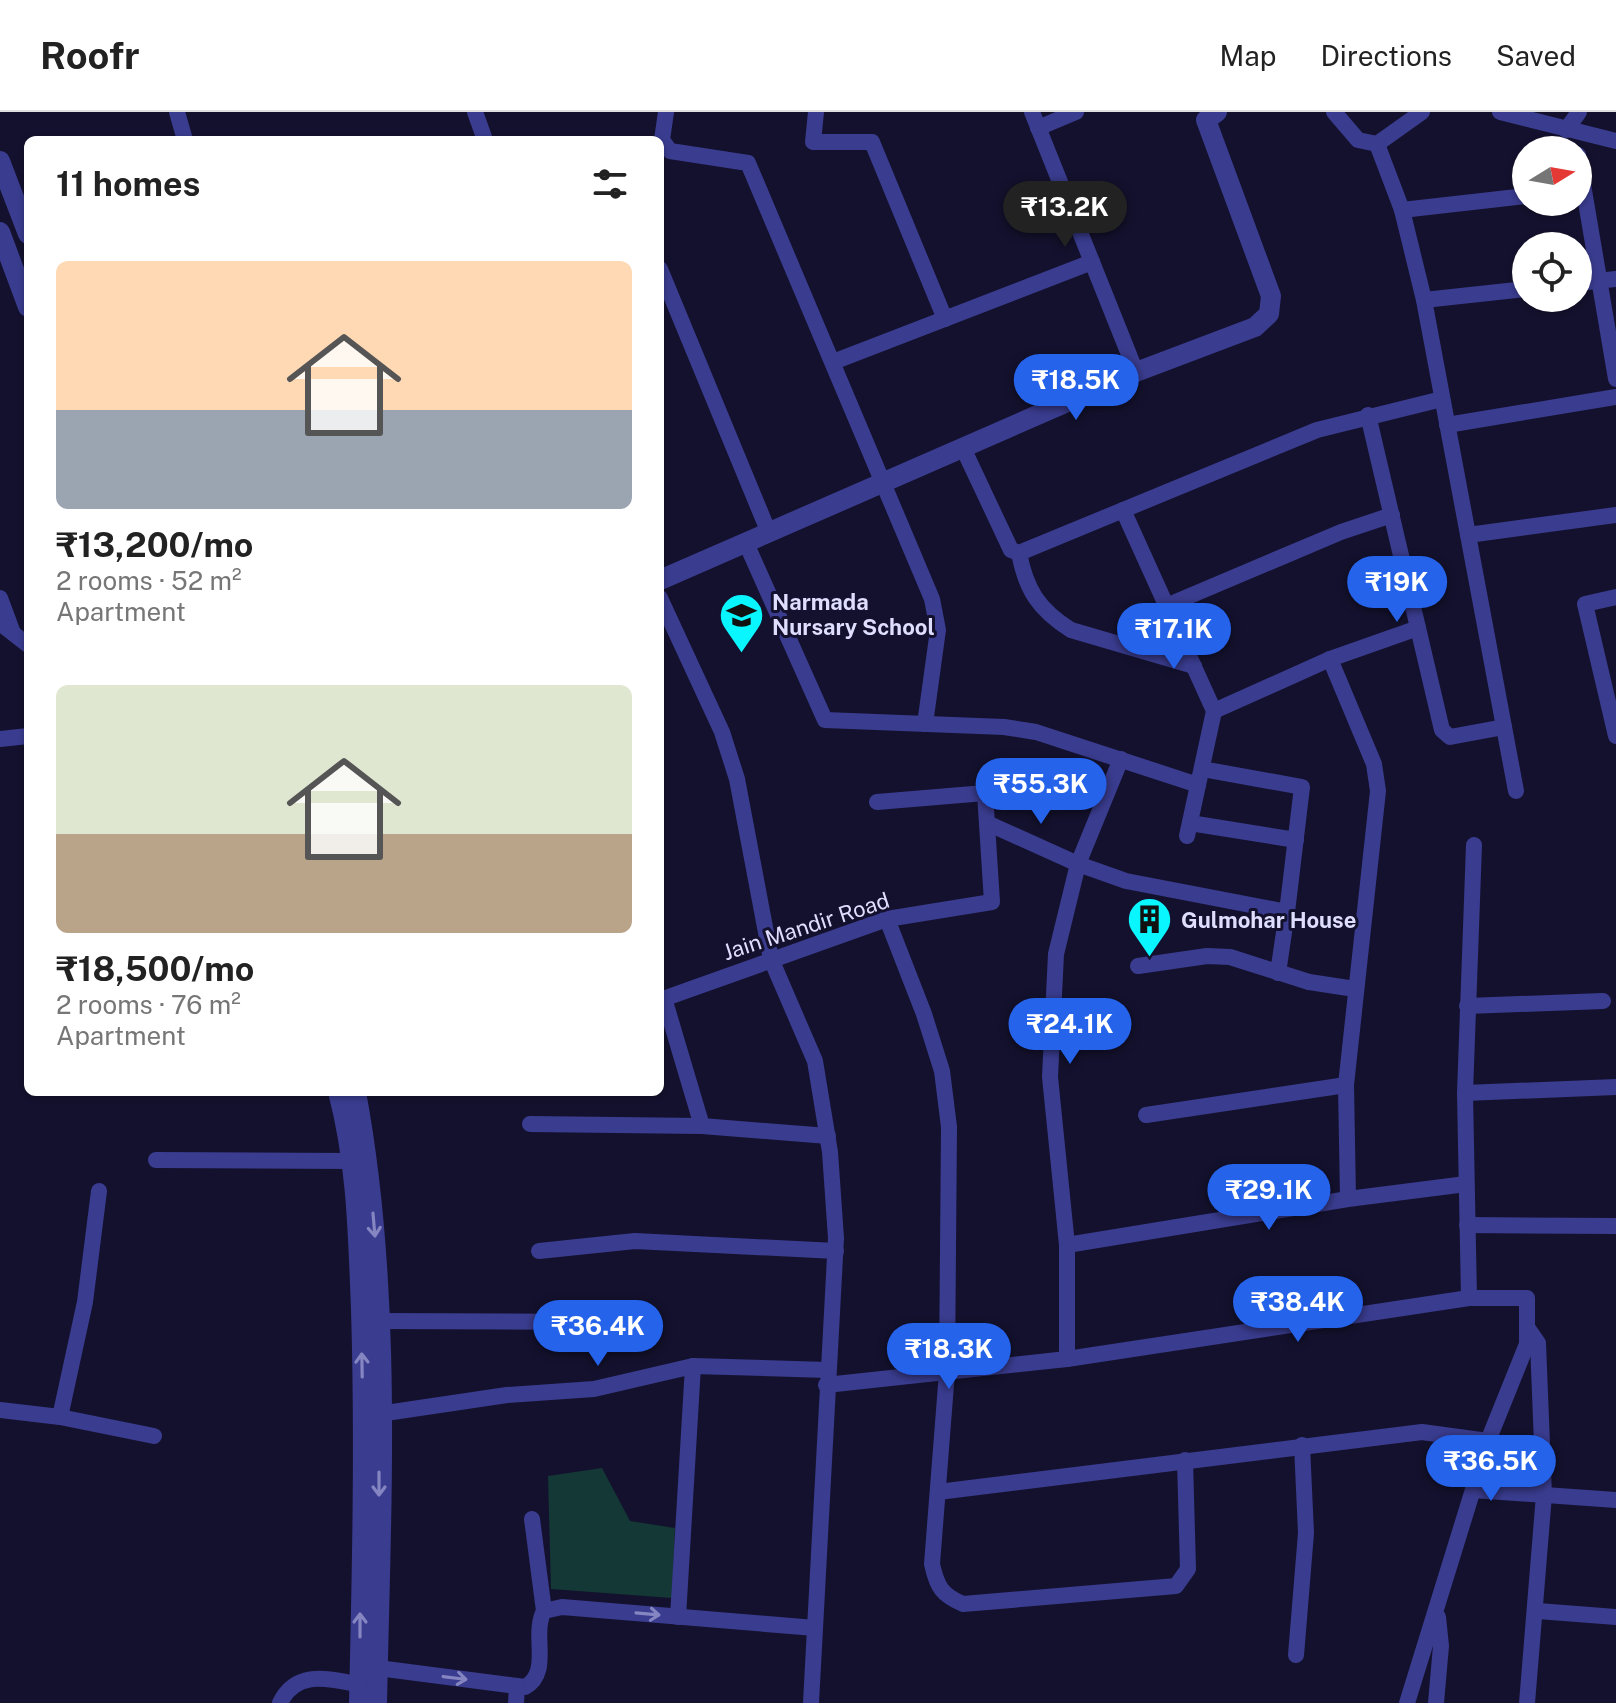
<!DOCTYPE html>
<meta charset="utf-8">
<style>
body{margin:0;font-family:"Public Sans",sans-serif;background:#f6f6f6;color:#222;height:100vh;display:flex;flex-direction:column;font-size:30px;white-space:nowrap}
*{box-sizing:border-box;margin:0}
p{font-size:26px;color:#767676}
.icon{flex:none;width:44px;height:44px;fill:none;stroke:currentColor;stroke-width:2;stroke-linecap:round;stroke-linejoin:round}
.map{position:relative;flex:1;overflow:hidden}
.drawer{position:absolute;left:24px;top:24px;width:640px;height:960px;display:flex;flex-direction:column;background:#fff;border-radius:12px;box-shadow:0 2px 6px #0004}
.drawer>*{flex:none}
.needle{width:52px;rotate:79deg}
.fabs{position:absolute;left:1512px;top:24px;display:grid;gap:16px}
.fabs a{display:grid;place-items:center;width:80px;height:80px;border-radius:50%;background:#fff;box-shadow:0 2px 6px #0004;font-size:40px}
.price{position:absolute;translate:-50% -68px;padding:0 18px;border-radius:28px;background:#2563eb;color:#fff;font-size:26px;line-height:52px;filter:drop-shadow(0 2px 4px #0008)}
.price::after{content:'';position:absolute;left:50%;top:48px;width:24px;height:18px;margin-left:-12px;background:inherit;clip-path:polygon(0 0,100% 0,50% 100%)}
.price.on{background:#222;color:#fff}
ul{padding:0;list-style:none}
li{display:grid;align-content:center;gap:16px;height:424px;padding:0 32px}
li span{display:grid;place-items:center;height:248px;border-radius:12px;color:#555}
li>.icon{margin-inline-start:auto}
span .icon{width:144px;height:144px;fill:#fffc;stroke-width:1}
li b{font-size:34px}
h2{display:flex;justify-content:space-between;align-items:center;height:96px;padding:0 32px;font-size:34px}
header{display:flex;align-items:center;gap:48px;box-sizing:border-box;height:112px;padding:0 40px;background:#fff;border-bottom:2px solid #e0e0e0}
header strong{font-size:38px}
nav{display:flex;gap:44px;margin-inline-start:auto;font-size:28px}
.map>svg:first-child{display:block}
.green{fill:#133835}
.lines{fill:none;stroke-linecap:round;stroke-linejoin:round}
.minor{stroke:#3a3c8f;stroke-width:16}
.tertiary{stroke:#3a3c8f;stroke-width:20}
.oneway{stroke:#8485c1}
.labels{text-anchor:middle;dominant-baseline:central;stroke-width:6;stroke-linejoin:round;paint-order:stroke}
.poi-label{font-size:22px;font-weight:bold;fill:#dfdeff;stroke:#14112e;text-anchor:start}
.street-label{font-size:22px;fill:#dfdeff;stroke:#14112e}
</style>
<header>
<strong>Roofr</strong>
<nav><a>Map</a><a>Directions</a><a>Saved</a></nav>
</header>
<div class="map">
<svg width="1616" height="1591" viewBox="0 0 1616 1591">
<rect width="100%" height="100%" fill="#14112e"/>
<polygon class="green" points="602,1356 630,1409 675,1416 672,1486 551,1477 548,1364"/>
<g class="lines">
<g class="minor">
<polyline points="177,0 185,28"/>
<polyline points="475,0 485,28"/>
<polyline points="666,0 662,28 670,39 748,51 932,487 938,518 925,612"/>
<polyline points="816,0 813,30 872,30 945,207"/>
<polyline points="1032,0 1136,260"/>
<polyline points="1334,0 1358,28 1377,32 1422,0"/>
<polyline points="1500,0 1616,29"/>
<polyline points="1038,16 1076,0"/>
<polyline points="1566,18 1579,0"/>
<polyline points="1377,32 1402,98 1424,188 1516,679"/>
<polyline points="1578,43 1616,267"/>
<polyline points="1402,98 1526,84"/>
<polyline points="660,157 769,421"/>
<polyline points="1578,171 1616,167"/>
<polyline points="1424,188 1526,177"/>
<polyline points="833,250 1092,150"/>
<polyline points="1368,303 1442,618 1450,625 1504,615"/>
<polyline points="1447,313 1616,285"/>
<polyline points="963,336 1011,438 1019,441 1317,318 1442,287"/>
<polyline points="1123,398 1214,599 1187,724"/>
<polyline points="1468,423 1616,403"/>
<polyline points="746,431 825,608 1004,615 1036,620 1198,673"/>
<path d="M1019 441C1026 478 1039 498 1071 518L1194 554"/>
<polyline points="1616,485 1585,492 1616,624"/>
<polyline points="0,486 13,521"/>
<polyline points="660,486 722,620 737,667 771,847 815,949 830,1040 836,1126 811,1591"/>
<polyline points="1166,494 1341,420 1392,403"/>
<polyline points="5,515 28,533"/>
<polyline points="1330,547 1374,652 1378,679 1346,973 1348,1087"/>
<polyline points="1214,599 1330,547 1418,516"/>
<polyline points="0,627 28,624"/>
<polyline points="1202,657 1302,675 1287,800"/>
<polyline points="987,711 1078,752 1126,769 1287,800 1278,861"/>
<polyline points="1190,711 1296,728"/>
<path d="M887 807 924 902 942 959 949 1015 947 1260 932 1452C937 1475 942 1483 963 1492L1176 1474 1188 1457 1185 1348"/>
<polyline points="1138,854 1207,844 1230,845 1309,870 1355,877"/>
<polyline points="664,886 702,1014 828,1024"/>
<polyline points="660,888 887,807 992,790 985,681 877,690"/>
<polyline points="1467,894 1603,889"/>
<polyline points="1465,981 1616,975"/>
<polyline points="1146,1003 1346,973"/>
<polyline points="530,1012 702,1014"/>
<polyline points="156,1048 352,1049"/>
<polyline points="1467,1113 1616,1114"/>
<polyline points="1067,1133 1348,1087 1466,1072"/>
<polyline points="539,1139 635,1129 836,1139"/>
<polyline points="1469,1186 1465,981 1474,733"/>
<polyline points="380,1209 591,1210"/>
<polyline points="1067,1247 1067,1133 1050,965 1056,842 1078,752 1121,647"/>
<polyline points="826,1273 1067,1247 1469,1186 1527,1186 1527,1232 1488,1329 1407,1591"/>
<polyline points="0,1298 60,1305 154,1324"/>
<polyline points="379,1302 507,1283 594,1277 693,1254"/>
<polyline points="60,1305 85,1190 99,1079"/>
<polyline points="1473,1378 1616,1388"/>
<polyline points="938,1380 1422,1320 1488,1329"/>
<polyline points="532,1407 544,1499"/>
<polyline points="1538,1499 1616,1505"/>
<polyline points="678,1505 693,1254 827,1258"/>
<polyline points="1296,1543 1306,1421 1302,1333"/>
<path d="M378 1556 525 1575C552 1560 531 1523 544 1499L562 1495 815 1516"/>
<path d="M280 1591C298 1553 337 1570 370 1574"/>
<polyline points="516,1591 517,1574"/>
<polyline points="1436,1591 1441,1534 1438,1505"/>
<polyline points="1527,1591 1544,1383 1538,1231 1529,1218"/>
</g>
<g class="tertiary">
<polyline points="0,49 28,122"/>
<polyline points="0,120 28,195"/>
<polyline points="660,468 1136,260 1255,215 1269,202 1271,184 1206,8 1217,0"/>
<path d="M338 980C357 1051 358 1124 361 1197 365 1328 362 1460 359 1591"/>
<path d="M356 980C393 1180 381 1388 377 1591"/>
</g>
</g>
<defs><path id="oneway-shaft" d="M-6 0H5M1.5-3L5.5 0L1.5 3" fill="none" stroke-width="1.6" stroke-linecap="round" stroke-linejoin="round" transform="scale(2)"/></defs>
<g class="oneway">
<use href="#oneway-shaft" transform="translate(374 1113) rotate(85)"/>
<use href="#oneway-shaft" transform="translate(362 1253) rotate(-91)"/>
<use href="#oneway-shaft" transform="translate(379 1372) rotate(90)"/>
<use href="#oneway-shaft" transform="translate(648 1502) rotate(5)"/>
<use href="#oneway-shaft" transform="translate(360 1513) rotate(-90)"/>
<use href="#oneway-shaft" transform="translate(455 1566) rotate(7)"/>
</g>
<defs>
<symbol id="school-pin" viewBox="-11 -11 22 30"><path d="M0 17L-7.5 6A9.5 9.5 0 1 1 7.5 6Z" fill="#0af6ff" stroke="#14112e"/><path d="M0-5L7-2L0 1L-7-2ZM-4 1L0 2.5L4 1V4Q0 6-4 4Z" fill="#111"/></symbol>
<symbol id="building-pin" viewBox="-11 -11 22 30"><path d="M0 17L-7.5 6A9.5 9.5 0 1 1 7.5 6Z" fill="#0af6ff" stroke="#14112e"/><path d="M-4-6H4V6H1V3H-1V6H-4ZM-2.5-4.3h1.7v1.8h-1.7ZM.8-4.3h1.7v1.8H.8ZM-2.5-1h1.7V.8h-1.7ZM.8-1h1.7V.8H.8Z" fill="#111"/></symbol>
</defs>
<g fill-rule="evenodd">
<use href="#school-pin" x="716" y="478" width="51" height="69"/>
<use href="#building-pin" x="1124" y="782" width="51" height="69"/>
</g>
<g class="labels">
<g class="poi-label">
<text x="772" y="490">Narmada<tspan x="772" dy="25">Nursary School</tspan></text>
<text x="1181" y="808">Gulmohar House</text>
</g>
<g class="street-label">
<text transform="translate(806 814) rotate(-18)">Jain Mandir Road</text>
</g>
</g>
</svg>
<div class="fabs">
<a><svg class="needle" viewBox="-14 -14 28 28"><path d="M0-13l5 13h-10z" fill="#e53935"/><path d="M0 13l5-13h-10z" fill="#767676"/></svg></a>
<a><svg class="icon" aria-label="locate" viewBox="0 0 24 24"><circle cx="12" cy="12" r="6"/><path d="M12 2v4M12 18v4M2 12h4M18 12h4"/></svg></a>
</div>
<b class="price on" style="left:1065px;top:137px">₹13.2K</b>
<b class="price" style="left:1076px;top:310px">₹18.5K</b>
<b class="price" style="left:1397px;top:512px">₹19K</b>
<b class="price" style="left:1174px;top:559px">₹17.1K</b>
<b class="price" style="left:1041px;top:714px">₹55.3K</b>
<b class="price" style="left:1070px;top:954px">₹24.1K</b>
<b class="price" style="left:1269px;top:1120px">₹29.1K</b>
<b class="price" style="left:1298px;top:1232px">₹38.4K</b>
<b class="price" style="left:598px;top:1256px">₹36.4K</b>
<b class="price" style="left:949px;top:1279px">₹18.3K</b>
<b class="price" style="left:1491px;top:1391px">₹36.5K</b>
<section class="drawer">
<h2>11 homes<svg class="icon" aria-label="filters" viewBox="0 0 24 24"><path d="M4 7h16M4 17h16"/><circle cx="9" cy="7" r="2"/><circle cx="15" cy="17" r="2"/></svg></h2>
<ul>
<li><span style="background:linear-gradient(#ffd9b3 60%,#9aa5b1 0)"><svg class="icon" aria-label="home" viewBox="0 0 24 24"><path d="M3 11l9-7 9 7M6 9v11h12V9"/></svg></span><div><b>₹13,200/mo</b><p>2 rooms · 52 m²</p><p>Apartment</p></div></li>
<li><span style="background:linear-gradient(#dfe7d0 60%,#b9a48a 0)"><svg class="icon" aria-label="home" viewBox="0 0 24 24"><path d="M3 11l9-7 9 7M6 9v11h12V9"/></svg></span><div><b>₹18,500/mo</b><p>2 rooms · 76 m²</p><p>Apartment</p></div></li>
</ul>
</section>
</div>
